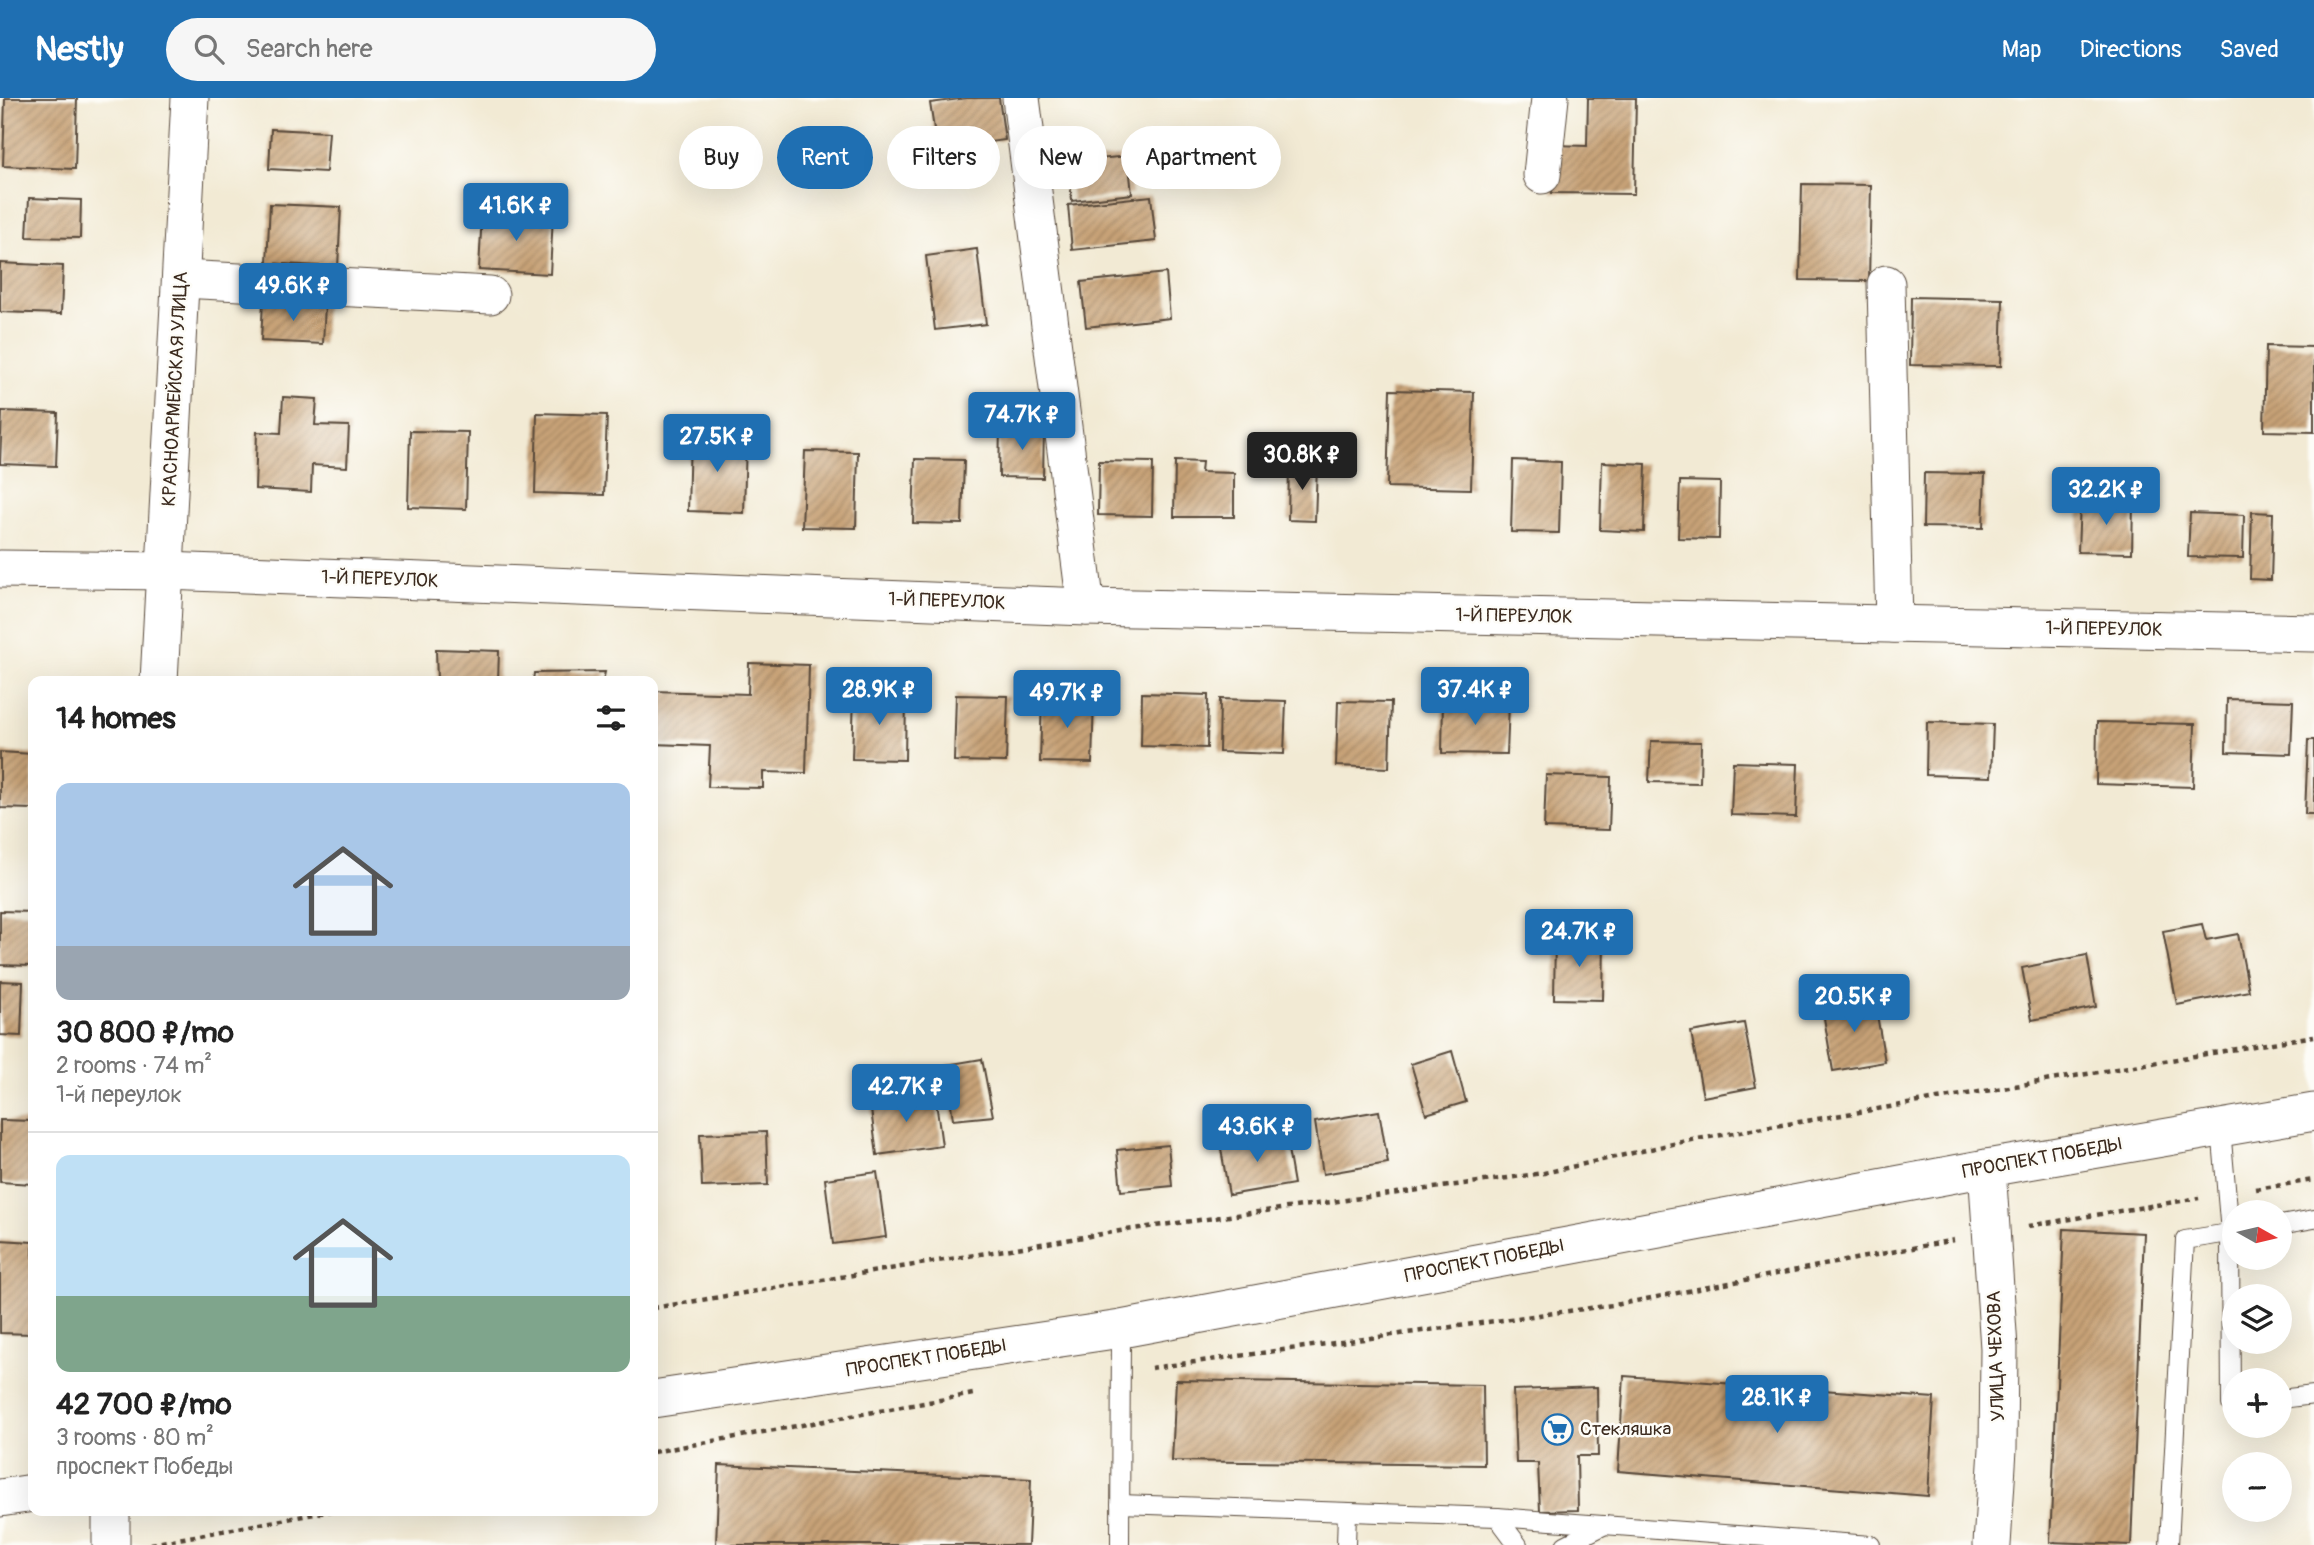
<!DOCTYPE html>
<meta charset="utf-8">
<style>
body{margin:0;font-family:Pangolin,sans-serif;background:#f6f6f6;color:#222;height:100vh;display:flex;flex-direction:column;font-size:26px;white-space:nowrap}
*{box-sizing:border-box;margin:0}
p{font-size:23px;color:#767676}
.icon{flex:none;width:38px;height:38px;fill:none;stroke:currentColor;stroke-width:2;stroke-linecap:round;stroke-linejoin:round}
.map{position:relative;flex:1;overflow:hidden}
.side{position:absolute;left:28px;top:578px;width:630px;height:840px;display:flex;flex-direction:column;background:#fff;border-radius:14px;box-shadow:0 7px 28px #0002}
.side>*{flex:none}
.guide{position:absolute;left:679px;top:28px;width:665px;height:63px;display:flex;gap:14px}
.needle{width:46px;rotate:98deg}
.tools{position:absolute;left:2222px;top:1102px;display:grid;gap:14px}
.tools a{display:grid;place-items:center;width:70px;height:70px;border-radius:50%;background:#fff;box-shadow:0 7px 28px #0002;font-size:35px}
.price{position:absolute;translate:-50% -60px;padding:0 16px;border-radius:7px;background:#1f6fb2;color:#fff;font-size:23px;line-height:46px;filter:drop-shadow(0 2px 4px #0008)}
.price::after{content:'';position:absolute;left:50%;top:42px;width:21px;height:16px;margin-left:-10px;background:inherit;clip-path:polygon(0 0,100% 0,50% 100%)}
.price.current{background:#222;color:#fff}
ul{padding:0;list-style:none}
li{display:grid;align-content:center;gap:14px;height:371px;padding:0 28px}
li+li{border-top:2px solid #e0e0e0}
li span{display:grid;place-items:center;height:217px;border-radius:14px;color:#555}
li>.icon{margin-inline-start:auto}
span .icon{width:126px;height:126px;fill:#fffc;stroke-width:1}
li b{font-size:30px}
h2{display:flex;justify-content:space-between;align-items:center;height:84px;padding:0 28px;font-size:30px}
.pill{padding:0 24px;border-radius:32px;background:#fff;box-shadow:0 7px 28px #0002;font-size:24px;line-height:63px}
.pill.current{background:#1f6fb2;color:#fff}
header{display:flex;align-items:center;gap:42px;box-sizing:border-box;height:98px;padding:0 35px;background:#1f6fb2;color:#fff}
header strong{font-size:33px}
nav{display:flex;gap:38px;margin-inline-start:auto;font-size:24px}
.search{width:490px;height:63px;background:#f6f6f6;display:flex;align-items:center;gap:18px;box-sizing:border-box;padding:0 24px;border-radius:38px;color:#767676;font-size:26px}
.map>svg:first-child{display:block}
.building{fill:url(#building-hatch)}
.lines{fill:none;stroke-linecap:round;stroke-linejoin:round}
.lane-casing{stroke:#564739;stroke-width:20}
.street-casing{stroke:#564739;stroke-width:39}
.path{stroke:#564739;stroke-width:4.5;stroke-dasharray:5 5;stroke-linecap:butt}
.lane{stroke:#fff;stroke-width:18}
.street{stroke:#fff;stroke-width:37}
.labels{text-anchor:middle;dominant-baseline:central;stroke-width:5;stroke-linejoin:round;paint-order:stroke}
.street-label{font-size:19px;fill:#3b2a1e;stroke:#fdfcf7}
.poi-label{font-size:19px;fill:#3b2a1e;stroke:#fdfcf7;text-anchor:start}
</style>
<header>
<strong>Nestly</strong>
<div class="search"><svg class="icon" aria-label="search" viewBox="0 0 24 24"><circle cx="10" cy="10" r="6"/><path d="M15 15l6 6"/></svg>Search here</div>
<nav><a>Map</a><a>Directions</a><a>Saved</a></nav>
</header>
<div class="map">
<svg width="2314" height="1447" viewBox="0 0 2314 1447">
<defs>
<pattern id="building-hatch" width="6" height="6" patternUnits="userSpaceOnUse" patternTransform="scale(1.75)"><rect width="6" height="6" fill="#c7a277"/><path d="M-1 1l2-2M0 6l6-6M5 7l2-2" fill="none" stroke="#a38461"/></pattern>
</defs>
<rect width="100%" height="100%" fill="#fdfcf7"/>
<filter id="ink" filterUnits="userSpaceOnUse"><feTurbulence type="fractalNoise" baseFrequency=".0143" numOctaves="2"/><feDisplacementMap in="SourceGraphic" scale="14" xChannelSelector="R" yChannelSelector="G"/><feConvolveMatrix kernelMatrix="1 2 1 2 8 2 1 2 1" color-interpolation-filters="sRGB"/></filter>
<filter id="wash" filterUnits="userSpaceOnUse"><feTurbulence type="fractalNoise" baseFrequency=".00686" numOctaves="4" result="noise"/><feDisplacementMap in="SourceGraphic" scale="28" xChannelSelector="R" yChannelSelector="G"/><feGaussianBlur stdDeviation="1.57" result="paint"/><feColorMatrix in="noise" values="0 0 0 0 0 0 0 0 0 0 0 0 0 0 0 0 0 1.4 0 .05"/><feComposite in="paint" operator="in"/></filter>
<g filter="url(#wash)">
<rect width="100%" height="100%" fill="#f2ead4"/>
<g id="blocks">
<g class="building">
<polygon points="5,0 77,0 75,71 3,68"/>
<polygon points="967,0 999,0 1005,42 937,51 930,5"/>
<polygon points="1588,0 1636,0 1634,96 1552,95 1553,47 1587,48"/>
<polygon points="271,31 329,34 326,74 269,71"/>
<polygon points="1128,58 1132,96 1072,103 1068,64"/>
<polygon points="1802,86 1871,87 1869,183 1800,182"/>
<polygon points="1151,98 1156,143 1072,152 1068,107"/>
<polygon points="29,100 81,102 80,140 27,139"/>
<polygon points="270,106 341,109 338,169 267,165"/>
<polygon points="482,114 553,117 550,176 479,172"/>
<polygon points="977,151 986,226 935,232 926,158"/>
<polygon points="0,165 63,168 61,216 0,214"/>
<polygon points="1166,175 1170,220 1086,229 1081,184"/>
<polygon points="1911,199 2003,201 2001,268 1910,267"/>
<polygon points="263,204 325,206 323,246 261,243"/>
<polygon points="2266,248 2314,249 2314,334 2264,333"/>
<polygon points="1390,292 1474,294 1471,391 1387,389"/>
<polygon points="283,299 317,301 315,327 349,328 347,369 312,367 311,394 255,391 257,334 281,335"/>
<polygon points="2,313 58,315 56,368 0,366"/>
<polygon points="537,315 607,317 604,397 535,395"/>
<polygon points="1000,327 1044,328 1043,380 999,379"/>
<polygon points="410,333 468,334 466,411 408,409"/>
<polygon points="690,338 746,340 744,415 688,413"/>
<polygon points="805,353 858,354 856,430 802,429"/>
<polygon points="915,361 964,362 962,426 913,425"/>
<polygon points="1513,362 1561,364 1559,435 1511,434"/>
<polygon points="1099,363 1153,364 1152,418 1098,417"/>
<polygon points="1175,363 1202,364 1201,374 1234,375 1234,419 1174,419"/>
<polygon points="1602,364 1646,366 1644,434 1600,432"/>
<polygon points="1289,366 1317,367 1315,423 1288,422"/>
<polygon points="1924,375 1985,376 1983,430 1923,429"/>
<polygon points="1680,383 1720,384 1719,441 1678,440"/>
<polygon points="2080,403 2133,404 2132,455 2078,454"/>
<polygon points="2252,414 2273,415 2271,482 2250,481"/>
<polygon points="2190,415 2244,417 2243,460 2188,459"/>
<polygon points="436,551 499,553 498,583 437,583"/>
<polygon points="749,565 809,567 806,675 763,674 763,690 708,689 710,648 653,646 653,593 748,596"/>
<polygon points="605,574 603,583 533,583 534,575"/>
<polygon points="1142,595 1208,597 1207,650 1141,648"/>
<polygon points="854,596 906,597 905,662 852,661"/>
<polygon points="956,597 1008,598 1006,664 954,663"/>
<polygon points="1042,598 1094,600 1092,665 1040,664"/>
<polygon points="1220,601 1286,603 1284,656 1219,654"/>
<polygon points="2227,601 2293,603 2291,656 2226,654"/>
<polygon points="1443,602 1509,604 1507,656 1442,655"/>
<polygon points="1338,603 1391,604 1389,670 1336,668"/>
<polygon points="1927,624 1993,626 1991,679 1926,677"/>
<polygon points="2097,624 2195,626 2193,689 2096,686"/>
<polygon points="2308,642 2314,642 2314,716 2305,716"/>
<polygon points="1651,643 1701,644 1700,685 1649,684"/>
<polygon points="0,654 33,656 33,711 0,710"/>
<polygon points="1733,664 1798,666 1796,719 1731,717"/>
<polygon points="1546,677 1611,679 1609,732 1544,730"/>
<polygon points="0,813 33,814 33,868 0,867"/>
<polygon points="2202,826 2206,842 2238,836 2249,893 2177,907 2163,833"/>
<polygon points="1555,839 1604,840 1603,902 1554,901"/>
<polygon points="2087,857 2096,909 2032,922 2022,870"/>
<polygon points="0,883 23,884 21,938 0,937"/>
<polygon points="1874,899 1885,964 1833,973 1822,908"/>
<polygon points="1744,925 1756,989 1703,999 1691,934"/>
<polygon points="1452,953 1466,1004 1426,1016 1411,966"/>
<polygon points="982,961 993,1018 953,1022 946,967"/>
<polygon points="935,996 942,1048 877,1057 870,1004"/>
<polygon points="1379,1013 1388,1065 1323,1076 1315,1024"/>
<polygon points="0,1022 33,1023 33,1086 0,1084"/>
<polygon points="766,1034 768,1087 702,1089 700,1036"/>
<polygon points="1285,1034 1294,1086 1229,1097 1220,1045"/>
<polygon points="1168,1047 1172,1088 1121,1093 1117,1052"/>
<polygon points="877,1074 886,1139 833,1146 825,1081"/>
<polygon points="2064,1131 2144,1135 2131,1447 2050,1444"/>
<polygon points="0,1142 33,1144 33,1236 0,1235"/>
<polygon points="1624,1278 1934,1300 1928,1398 1618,1373"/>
<polygon points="1176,1282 1483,1287 1484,1367 1172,1363"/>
<polygon points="1597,1289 1598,1358 1577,1358 1578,1412 1540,1413 1538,1365 1516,1365 1513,1292"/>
<polygon points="719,1367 1031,1381 1028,1447 716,1447"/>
</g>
</g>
</g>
<g filter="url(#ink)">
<use href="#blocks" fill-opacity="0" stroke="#564739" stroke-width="2"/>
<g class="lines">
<defs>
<g id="lane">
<polyline points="2221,1030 2230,1135 2231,1307 2235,1307"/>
<polyline points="2280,1127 2314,1121"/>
<polyline points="2280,1301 2314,1297"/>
<polyline points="1120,1406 1497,1419 1518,1447"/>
<polyline points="1497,1419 1871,1447"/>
<polyline points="1120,1447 1121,1231"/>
<polyline points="1346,1447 1347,1414"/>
<polyline points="1565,1447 1605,1427"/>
<polyline points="2169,1447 2185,1142 2235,1134"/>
</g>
<g id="street">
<polyline points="1021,0 1086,509"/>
<polyline points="1542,77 1550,0"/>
<polyline points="181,181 490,197"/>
<polyline points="1886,186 1894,526"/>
<polyline points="0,471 166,473 1086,509 2314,535"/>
<polyline points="159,583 190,0"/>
<polyline points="1987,1070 1999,1250 1998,1351 1992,1447"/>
<polyline points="653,1301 1121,1231 1987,1070 2314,1014"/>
<polyline points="0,1400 33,1395"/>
<polyline points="111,1412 111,1447"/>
</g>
</defs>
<use href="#lane" class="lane-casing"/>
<use href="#street" class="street-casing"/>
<g class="path">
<polyline points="2256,1091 2314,1082"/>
<polyline points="2028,1128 2199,1100"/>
<polyline points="653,1210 1126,1132 1544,1075 1686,1043 2314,938"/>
<polyline points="1151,1270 1620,1206 1954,1142"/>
<polyline points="653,1354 973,1296"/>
<polyline points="151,1446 336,1412"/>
</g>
<use href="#lane" class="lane"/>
<use href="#street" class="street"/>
</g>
</g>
<defs>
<symbol id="supermarket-ring" viewBox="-11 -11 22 22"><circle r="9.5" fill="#fdfcf7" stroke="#1f6fb2" stroke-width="1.5"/><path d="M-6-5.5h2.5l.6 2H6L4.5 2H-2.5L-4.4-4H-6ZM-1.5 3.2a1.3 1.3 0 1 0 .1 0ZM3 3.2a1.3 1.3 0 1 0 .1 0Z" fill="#1f6fb2"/></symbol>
</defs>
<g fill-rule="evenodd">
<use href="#supermarket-ring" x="1540" y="1314" width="35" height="35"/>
</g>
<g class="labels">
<g class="street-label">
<text transform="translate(175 291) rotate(-87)">КРАСНОАРМЕЙСКАЯ УЛИЦА</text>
<text transform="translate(380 481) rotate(2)">1-Й ПЕРЕУЛОК</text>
<text transform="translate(947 503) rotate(2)">1-Й ПЕРЕУЛОК</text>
<text transform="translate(1514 518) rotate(1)">1-Й ПЕРЕУЛОК</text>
<text transform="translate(2104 531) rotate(1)">1-Й ПЕРЕУЛОК</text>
<text transform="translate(2042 1060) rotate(-10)">ПРОСПЕКТ ПОБЕДЫ</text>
<text transform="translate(1484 1163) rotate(-11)">ПРОСПЕКТ ПОБЕДЫ</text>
<text transform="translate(1996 1258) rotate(-92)">УЛИЦА ЧЕХОВА</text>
<text transform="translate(926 1260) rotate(-9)">ПРОСПЕКТ ПОБЕДЫ</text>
</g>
<g class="poi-label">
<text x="1580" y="1331">Стекляшка</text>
</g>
</g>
</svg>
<div class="tools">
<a><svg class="needle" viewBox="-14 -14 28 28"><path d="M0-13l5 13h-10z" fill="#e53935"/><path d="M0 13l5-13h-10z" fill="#767676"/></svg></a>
<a><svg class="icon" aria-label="layers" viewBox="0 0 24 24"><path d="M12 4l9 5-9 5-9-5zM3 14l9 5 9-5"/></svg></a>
<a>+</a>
<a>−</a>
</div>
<b class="price" style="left:516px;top:145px">41.6K ₽</b>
<b class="price" style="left:293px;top:225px">49.6K ₽</b>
<b class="price" style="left:1022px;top:354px">74.7K ₽</b>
<b class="price" style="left:717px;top:376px">27.5K ₽</b>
<b class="price current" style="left:1302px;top:394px">30.8K ₽</b>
<b class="price" style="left:2106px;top:429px">32.2K ₽</b>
<b class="price" style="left:879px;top:629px">28.9K ₽</b>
<b class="price" style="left:1475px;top:629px">37.4K ₽</b>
<b class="price" style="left:1067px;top:632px">49.7K ₽</b>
<b class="price" style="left:1579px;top:871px">24.7K ₽</b>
<b class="price" style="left:1854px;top:936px">20.5K ₽</b>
<b class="price" style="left:906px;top:1026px">42.7K ₽</b>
<b class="price" style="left:1257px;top:1066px">43.6K ₽</b>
<b class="price" style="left:1777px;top:1337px">28.1K ₽</b>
<div class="guide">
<a class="pill">Buy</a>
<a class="pill current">Rent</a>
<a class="pill">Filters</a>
<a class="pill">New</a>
<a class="pill">Apartment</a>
</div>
<section class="side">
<h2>14 homes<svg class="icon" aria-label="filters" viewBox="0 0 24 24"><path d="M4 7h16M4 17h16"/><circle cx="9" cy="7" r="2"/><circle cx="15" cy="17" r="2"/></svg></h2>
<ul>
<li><span style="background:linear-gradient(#a9c7e8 75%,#9aa5b1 0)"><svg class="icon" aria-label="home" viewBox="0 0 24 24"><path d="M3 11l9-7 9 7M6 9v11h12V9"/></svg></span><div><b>30 800 ₽/mo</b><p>2 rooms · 74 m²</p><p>1-й переулок</p></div></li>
<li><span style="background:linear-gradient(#bfe0f5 65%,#7fa58c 0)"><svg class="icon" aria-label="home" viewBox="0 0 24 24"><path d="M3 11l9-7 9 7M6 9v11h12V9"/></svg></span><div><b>42 700 ₽/mo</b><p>3 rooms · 80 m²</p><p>проспект Победы</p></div></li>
</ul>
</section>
</div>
